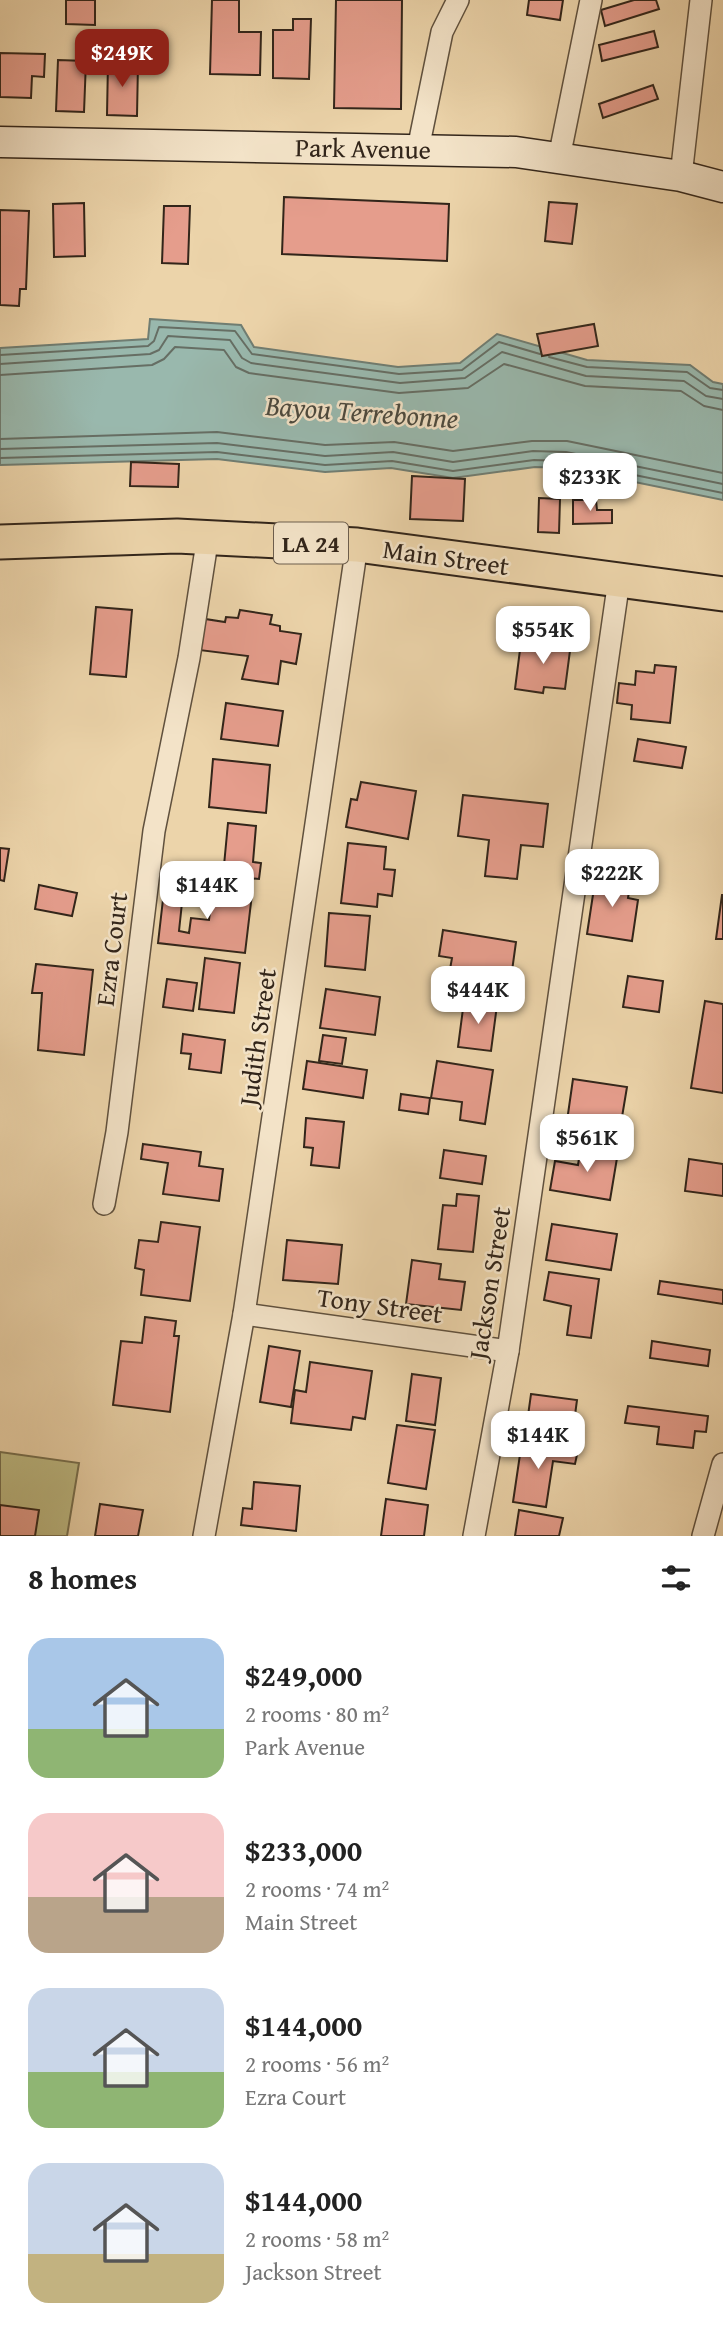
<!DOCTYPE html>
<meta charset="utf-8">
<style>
body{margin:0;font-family:"Gentium Book Plus",serif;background:#f6f6f6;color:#222;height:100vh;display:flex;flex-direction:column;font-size:26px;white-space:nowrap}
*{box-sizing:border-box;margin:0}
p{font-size:23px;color:#767676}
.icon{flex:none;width:38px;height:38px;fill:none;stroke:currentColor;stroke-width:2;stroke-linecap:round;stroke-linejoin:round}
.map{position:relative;height:1536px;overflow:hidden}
.sheet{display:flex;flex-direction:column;background:#fff;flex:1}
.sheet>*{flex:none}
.price{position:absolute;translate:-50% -60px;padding:0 16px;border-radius:14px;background:#fff;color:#222;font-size:23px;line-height:46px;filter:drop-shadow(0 2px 4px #0008)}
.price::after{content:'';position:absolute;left:50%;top:42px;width:21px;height:16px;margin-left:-10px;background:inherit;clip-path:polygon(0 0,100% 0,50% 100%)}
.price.active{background:#8f2418;color:#fff}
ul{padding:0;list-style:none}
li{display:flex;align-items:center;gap:21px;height:175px;padding:0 28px}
li span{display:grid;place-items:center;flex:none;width:196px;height:140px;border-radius:21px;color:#555}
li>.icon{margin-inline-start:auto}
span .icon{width:84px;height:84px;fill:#fffc;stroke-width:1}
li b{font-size:30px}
h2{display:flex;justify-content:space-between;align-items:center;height:84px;padding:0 28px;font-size:30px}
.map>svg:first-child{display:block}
.green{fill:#bebb84;stroke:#78704f;stroke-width:2}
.water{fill:#99b8ad;stroke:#707d72;stroke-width:2}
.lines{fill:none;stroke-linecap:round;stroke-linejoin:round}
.shore{stroke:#666e64;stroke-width:2}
.building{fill:#e59d8c;stroke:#32251a;stroke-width:2}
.minor-casing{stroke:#60513e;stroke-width:24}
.secondary-casing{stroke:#32251a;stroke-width:33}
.primary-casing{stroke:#32251a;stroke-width:37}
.minor{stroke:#f3e3c8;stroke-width:21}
.secondary{stroke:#f3e3c8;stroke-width:30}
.primary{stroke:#ecd4aa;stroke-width:33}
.labels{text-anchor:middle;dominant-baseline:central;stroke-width:5;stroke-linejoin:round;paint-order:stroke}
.shield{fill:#f3e3c8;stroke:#6c5e4e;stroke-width:2}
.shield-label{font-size:24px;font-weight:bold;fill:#32251a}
.street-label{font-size:26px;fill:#32251a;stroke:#f3e3c8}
.water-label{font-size:28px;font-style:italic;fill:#4c4a3f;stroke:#f3e3c8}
</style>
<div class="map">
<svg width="723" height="1536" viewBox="0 0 723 1536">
<rect width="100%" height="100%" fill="#ecd4aa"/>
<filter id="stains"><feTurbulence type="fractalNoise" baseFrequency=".00286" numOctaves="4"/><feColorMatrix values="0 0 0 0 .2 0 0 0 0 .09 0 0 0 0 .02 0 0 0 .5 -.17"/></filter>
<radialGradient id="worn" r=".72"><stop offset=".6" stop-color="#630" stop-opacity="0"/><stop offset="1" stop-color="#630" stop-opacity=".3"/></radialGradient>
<polygon class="green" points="0,1452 79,1463 67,1536 0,1536"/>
<polygon class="water" points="150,319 241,325 254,347 398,367 460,363 497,334 587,360 690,365 713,382 723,384 723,500 566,468 535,467 453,478 391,468 325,472 217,459 0,465 0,348 148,339"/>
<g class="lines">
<g class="shore">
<polyline points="0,355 148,346 154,341 159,327 235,331 252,354 399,374 462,370 499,342 540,354"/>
<polyline points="549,357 587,367 687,372 710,388 723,390"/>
<polyline points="0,364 150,354 159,350 168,336 230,340 242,358 251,363 400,383 465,378 502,352 586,376 684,381 706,396 723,399"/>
<polyline points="0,375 152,365 164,359 175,347 224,350 236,367 249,373 399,393 468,388 504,364 585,386 681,391 704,406 723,410"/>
<polyline points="0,439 217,432 325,445 394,442 453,451 532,441 567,441 723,473"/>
<polyline points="0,449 217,443 325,456 393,452 453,462 533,451 566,452 723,484"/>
<polyline points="0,458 217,452 325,465 392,461 453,471 534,460 566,461 723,493"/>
</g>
</g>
<g class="building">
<polygon points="66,0 95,0 95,25 66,24"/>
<polygon points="212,0 239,0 239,32 261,32 260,75 210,74"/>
<polygon points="336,0 402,0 401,109 334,108"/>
<polygon points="529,0 563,0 560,20 527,15"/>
<polygon points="634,0 656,0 659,9 605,26 601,10"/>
<polygon points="293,19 311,19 309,79 273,78 273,30 293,30"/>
<polygon points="654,31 658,47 602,61 599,45"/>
<polygon points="0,53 45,54 44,77 32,76 31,98 0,97"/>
<polygon points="58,60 86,61 84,112 56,111"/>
<polygon points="108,62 138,63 137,116 107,115"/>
<polygon points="653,85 658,99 603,118 599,104"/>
<polygon points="284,197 449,204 447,261 282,254"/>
<polygon points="549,202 577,204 572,244 545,241"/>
<polygon points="84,203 85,256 54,257 53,204"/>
<polygon points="164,206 190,206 188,264 162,263"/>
<polygon points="0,210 29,211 26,289 20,289 19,306 0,305"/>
<polygon points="594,324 598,346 542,356 537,334"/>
<polygon points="131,462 179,464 178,487 130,486"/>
<polygon points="412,476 465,479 463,521 410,519"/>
<polygon points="539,498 560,499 559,533 538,532"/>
<polygon points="573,500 596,500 597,510 612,510 612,523 573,524"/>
<polygon points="96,607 132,610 126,677 90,674"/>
<polygon points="240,610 272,615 270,624 280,626 280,631 301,634 296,664 281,661 278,684 242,679 248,656 199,650 205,619 225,622 226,617 238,618"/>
<polygon points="540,639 571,643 565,689 544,687 543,693 515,689 521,642 539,645"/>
<polygon points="655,665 676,667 670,723 631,719 632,705 617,703 619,683 635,685 636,671 654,673"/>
<polygon points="226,703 283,711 278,746 221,739"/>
<polygon points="638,739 686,747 682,768 634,761"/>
<polygon points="213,759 270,765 266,813 209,807"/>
<polygon points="361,782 416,791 408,839 346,827 351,799 357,800"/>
<polygon points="463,795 548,804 543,847 521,845 517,879 485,876 489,840 458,836"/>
<polygon points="228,823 256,826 253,862 261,863 259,879 223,876"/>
<polygon points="348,843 386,847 384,869 395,870 392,896 378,894 377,907 341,903"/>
<polygon points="0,848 9,849 4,881 0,880"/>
<polygon points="596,875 631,880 628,898 638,900 632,941 587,934"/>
<polygon points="165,882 184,884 179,931 189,933 191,918 209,920 213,889 252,894 245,953 158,943"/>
<polygon points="39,885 77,893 72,916 35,909"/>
<polygon points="722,895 723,895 723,939 716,939"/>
<polygon points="329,913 370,916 365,970 325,966"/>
<polygon points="443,930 516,942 512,971 494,968 492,982 449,975 452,958 439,956"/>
<polygon points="205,958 240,963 234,1013 199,1009"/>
<polygon points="36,964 93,970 84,1055 38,1050 42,993 32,993"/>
<polygon points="628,976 663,981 659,1012 623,1007"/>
<polygon points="167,979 197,983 193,1011 163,1007"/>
<polygon points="326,989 380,997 375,1035 320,1028"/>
<polygon points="464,1001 497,1005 491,1051 458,1047"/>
<polygon points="705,1001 723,1004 723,1093 691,1088"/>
<polygon points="183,1034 225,1040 221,1073 189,1069 191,1054 181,1053"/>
<polygon points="323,1035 346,1038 342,1064 319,1061"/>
<polygon points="307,1061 367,1070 363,1098 303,1089"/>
<polygon points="437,1061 493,1070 485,1124 460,1120 462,1102 431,1098"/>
<polygon points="573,1079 627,1087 621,1123 595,1119 593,1132 566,1128"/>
<polygon points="401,1094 430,1098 428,1114 399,1110"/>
<polygon points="306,1118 344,1122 339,1168 311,1165 313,1148 304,1147"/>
<polygon points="143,1144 201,1152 199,1166 223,1169 219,1201 163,1194 168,1163 141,1159"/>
<polygon points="581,1146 618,1152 610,1200 550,1190 555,1161 578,1165"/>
<polygon points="444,1150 486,1156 482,1184 440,1178"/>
<polygon points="689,1159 723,1164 723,1196 685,1191"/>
<polygon points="457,1194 479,1196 473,1252 438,1249 443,1205 456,1206"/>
<polygon points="161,1222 200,1227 190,1301 141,1295 144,1270 135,1268 139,1240 158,1242"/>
<polygon points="552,1224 617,1234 611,1270 546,1260"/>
<polygon points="287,1240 342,1245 338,1284 283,1280"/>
<polygon points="412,1260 441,1264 439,1279 465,1282 461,1310 406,1304"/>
<polygon points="549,1272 599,1279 591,1338 567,1335 571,1306 544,1300"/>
<polygon points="660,1281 723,1290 723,1304 658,1294"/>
<polygon points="145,1317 176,1321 174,1336 179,1336 170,1412 113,1405 121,1341 142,1343"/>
<polygon points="652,1341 710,1350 708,1366 650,1358"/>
<polygon points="269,1346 300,1351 291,1407 260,1402"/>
<polygon points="310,1362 372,1371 365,1419 353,1417 351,1430 291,1423 295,1390 306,1392"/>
<polygon points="412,1374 441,1378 435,1425 406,1421"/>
<polygon points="531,1394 577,1400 573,1430 527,1423"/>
<polygon points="628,1406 708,1416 706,1432 695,1431 693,1448 657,1444 659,1427 625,1423"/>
<polygon points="397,1425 435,1430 426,1489 388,1483"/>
<polygon points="522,1441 578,1450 575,1464 553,1461 546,1507 513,1502"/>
<polygon points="254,1482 300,1486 296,1531 241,1525 243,1508 252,1509"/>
<polygon points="386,1499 428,1505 424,1536 381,1536"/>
<polygon points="100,1504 143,1510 138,1536 95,1536"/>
<polygon points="0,1505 39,1510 35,1536 0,1536"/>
<polygon points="519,1510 563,1518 559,1536 515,1536"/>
</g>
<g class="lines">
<defs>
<g id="minor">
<polyline points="418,149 442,32 458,0"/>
<polyline points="559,158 591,0"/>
<polyline points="681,176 701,0"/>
<polyline points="104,1204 117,1132 154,831 189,658 208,536"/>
<polyline points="244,1314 508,1351"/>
<polyline points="204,1536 244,1314 357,545"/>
<polyline points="474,1536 508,1351 619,580"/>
<polyline points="703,1536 723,1464"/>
</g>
<polyline id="secondary" points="0,142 516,152 681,176 723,187"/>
<polyline id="primary" points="0,542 177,536 357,545 723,594"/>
</defs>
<use href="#minor" class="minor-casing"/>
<use href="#secondary" class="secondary-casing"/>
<use href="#primary" class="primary-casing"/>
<use href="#minor" class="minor"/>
<use href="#secondary" class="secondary"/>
<use href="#primary" class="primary"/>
</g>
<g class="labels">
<rect class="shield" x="274" y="522.5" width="74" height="41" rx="5"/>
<g class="shield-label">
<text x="311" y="543">LA 24</text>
</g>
<g class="street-label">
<text transform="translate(363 148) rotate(1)">Park Avenue</text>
<text transform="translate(446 557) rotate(8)">Main Street</text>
<text transform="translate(111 949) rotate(-83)">Ezra Court</text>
<text transform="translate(257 1037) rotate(-82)">Judith Street</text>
<text transform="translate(489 1283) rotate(-81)">Jackson Street</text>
<text transform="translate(380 1305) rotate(8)">Tony Street</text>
</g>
<g class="water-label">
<text transform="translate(362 411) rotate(4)">Bayou Terrebonne</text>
</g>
</g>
<rect width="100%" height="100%" filter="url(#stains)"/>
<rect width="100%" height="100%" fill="url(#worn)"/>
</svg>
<b class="price active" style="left:122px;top:89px">$249K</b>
<b class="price" style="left:590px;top:513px">$233K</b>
<b class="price" style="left:543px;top:666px">$554K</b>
<b class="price" style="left:612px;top:909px">$222K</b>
<b class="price" style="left:207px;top:921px">$144K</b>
<b class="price" style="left:478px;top:1026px">$444K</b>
<b class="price" style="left:587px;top:1174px">$561K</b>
<b class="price" style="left:538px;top:1471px">$144K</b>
</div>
<section class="sheet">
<h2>8 homes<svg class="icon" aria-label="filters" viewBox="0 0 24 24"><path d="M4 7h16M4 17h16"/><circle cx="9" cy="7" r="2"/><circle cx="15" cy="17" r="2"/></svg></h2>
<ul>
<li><span style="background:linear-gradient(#a9c7e8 65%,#8fb573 0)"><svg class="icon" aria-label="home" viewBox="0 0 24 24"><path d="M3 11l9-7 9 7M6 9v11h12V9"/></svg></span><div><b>$249,000</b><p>2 rooms · 80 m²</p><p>Park Avenue</p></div></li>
<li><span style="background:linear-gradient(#f6c9c9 60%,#b9a48a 0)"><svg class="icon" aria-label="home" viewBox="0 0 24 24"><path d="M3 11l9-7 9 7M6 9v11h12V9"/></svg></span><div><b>$233,000</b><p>2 rooms · 74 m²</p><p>Main Street</p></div></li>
<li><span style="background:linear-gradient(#c9d6e8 60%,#8fb573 0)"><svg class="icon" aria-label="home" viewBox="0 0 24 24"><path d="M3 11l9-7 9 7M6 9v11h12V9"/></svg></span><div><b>$144,000</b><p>2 rooms · 56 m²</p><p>Ezra Court</p></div></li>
<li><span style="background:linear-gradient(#c9d6e8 65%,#c2b280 0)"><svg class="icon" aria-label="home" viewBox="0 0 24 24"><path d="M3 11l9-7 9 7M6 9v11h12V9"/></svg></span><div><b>$144,000</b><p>2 rooms · 58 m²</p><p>Jackson Street</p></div></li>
</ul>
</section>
